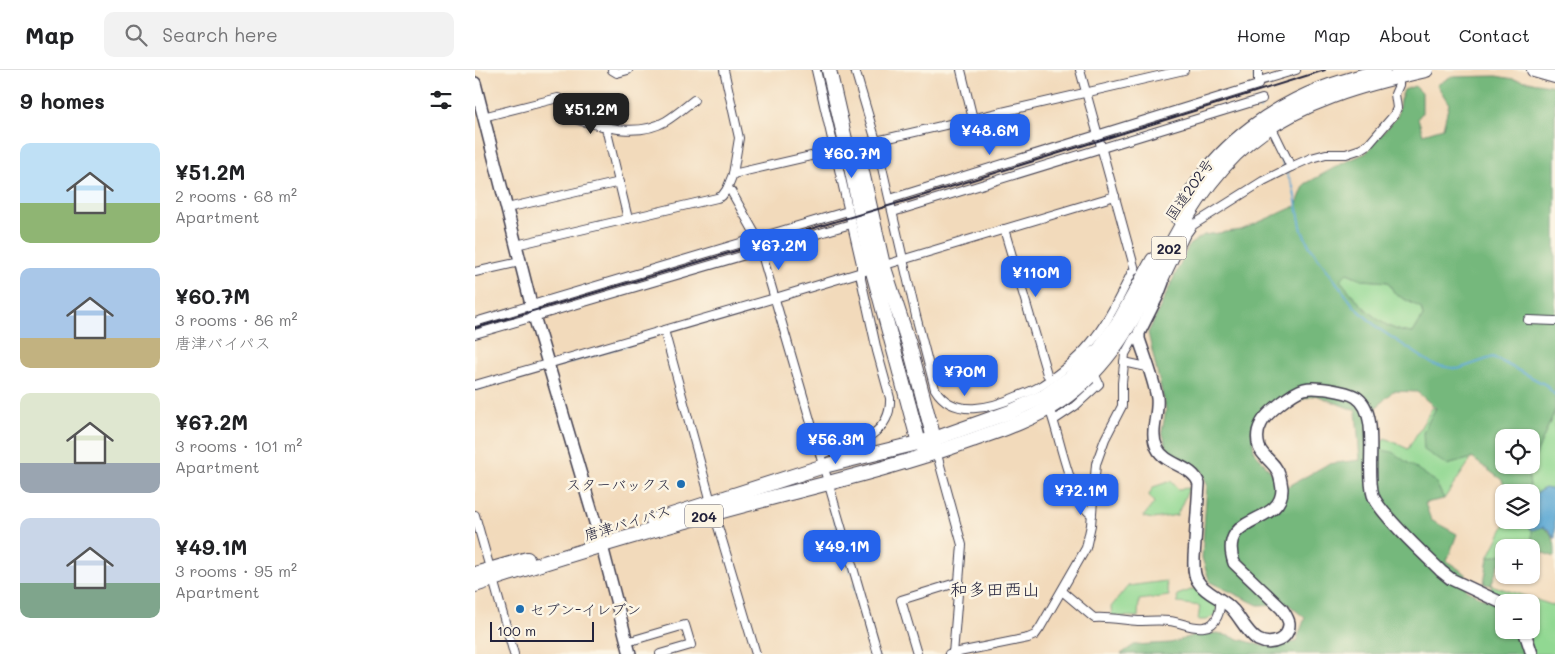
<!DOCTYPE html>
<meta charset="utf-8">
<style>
body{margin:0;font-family:Mali,"Klee One",sans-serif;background:#f2f2f2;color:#202124;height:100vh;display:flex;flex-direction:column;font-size:19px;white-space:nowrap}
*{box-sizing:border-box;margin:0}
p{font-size:16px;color:#757577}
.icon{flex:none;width:28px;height:28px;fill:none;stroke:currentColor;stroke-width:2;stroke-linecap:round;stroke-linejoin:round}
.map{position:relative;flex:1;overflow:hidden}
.side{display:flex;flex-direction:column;background:#fff;width:475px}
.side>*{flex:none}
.controls{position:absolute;left:1020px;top:359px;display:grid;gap:10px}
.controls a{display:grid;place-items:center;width:45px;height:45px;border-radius:10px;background:#fff;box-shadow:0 1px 4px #0004;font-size:25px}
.scale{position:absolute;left:15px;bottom:12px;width:104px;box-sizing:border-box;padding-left:5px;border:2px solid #22223b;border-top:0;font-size:14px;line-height:18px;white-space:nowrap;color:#22223b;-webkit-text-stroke:4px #fcf5e5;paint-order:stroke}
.price{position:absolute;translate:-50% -42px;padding:0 11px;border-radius:10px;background:#2563eb;color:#fff;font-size:16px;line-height:32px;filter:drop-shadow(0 1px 2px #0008)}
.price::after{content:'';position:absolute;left:50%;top:30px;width:15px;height:11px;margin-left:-8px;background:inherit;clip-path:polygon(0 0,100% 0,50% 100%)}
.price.on{background:#222;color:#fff}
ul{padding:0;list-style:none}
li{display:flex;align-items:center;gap:15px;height:125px;padding:0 20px}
li span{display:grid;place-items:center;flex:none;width:140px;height:100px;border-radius:10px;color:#555}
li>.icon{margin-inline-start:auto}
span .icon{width:60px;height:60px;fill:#fffc;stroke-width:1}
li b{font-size:21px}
h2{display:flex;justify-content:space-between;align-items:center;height:60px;padding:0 20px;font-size:21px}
header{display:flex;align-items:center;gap:30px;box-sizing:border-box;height:70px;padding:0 25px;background:#fff;border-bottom:1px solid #e0e0e0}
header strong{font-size:24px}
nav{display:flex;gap:28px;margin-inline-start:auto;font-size:18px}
.search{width:350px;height:45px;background:#f2f2f2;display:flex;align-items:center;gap:12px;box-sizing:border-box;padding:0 18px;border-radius:10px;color:#757577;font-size:19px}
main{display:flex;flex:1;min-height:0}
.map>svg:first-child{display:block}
.green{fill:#91d892;stroke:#5a7d66}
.forest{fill:#74b87c;stroke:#4b6d5c;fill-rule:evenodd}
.water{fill:#5ba8d4;stroke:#3e6588}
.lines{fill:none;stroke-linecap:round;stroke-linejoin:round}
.stream{stroke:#5ba8d4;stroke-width:2}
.street-casing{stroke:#413e4e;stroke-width:10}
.secondary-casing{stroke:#413e4e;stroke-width:14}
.highway-casing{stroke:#413e4e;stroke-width:16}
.street{stroke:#fff;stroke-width:8}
.secondary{stroke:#fff;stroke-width:11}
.highway{stroke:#fff;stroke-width:14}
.rail{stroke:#22223b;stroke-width:2}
.poi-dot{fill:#1f6fb2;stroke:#fcf5e5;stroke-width:2}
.labels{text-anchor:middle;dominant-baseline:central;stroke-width:5;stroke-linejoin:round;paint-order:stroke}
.shield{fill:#fcf5e5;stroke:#63616e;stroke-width:1}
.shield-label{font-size:14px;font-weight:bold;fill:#22223b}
.street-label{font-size:15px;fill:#22223b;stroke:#fcf5e5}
.poi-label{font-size:15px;fill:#22223b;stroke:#fcf5e5;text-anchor:end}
.quarter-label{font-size:18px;fill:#22223b;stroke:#fcf5e5}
</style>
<header>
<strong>Map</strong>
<div class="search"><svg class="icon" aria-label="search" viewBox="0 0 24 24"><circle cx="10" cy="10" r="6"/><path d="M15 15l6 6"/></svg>Search here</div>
<nav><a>Home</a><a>Map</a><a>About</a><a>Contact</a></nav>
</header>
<main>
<section class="side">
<h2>9 homes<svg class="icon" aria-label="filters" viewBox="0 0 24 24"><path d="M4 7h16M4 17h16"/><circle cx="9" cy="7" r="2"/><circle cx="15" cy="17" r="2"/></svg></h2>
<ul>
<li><span style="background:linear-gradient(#bfe0f5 60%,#8fb573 0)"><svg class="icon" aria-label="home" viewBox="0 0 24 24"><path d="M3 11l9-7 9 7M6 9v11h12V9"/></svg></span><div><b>¥51.2M</b><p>2 rooms · 68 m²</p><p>Apartment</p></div></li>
<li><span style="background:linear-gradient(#a9c7e8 70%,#c2b280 0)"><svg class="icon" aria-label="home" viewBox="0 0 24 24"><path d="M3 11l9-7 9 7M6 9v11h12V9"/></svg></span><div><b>¥60.7M</b><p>3 rooms · 86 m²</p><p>唐津バイパス</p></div></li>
<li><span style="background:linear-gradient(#dfe7d0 70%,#9aa5b1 0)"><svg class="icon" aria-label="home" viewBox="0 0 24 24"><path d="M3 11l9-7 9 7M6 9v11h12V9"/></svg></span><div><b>¥67.2M</b><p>3 rooms · 101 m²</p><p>Apartment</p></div></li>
<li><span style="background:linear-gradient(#c9d6e8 65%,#7fa58c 0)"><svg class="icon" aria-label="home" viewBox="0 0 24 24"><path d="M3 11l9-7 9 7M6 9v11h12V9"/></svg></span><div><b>¥49.1M</b><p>3 rooms · 95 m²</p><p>Apartment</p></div></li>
</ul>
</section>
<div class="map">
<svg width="1080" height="584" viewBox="0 0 1080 584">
<rect width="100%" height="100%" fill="#fcf5e5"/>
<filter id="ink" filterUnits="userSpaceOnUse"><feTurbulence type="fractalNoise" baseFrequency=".02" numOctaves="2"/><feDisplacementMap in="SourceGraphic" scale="10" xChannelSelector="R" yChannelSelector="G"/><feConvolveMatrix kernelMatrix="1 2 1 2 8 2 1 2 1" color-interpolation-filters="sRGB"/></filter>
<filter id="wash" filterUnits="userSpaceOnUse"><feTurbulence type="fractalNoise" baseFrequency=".0096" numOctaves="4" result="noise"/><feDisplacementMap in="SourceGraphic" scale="20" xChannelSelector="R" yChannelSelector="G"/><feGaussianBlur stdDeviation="1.12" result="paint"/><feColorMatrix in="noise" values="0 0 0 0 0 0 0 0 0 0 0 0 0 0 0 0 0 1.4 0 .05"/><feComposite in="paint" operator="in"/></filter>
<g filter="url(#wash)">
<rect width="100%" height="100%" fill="#f2dabb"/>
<g class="green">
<polygon points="123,26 145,56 133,55 104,47 99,41"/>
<path d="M872 203 889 210 913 212 920 224 946 238 948 246 938 263C906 261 884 233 865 210Z"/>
<polygon points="957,338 961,338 948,362 972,395 997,388 969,429 960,411 902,379 910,368 933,379"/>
<path d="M1080 340V420C1068 418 1062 419 1056 431V422H1052L1055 416 1053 404Z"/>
<polygon points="696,411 703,419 714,418 702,445 678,449 668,447 679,433 674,425 678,417"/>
<polygon points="1032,450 1053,450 1052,457 1057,460 1058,473 1045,477 1029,478 1029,483 1013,488"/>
<polygon points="691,511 694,526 664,530 663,547 637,546 636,537 653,516"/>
<polygon points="1016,515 1080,536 1080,584 1059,584 1051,560 1056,560 1056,532 1030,532 1017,523"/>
<polygon points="724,517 742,532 741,544 732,550 723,550 725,536 703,533 702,525"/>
</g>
<g class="forest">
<path d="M1021 6 1080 16V340L1053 404 1055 416 1052 422H1031L1027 410 997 388 972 395 949 380 948 362 961 338 942 322 918 321 901 338 902 379 917 382 960 411 969 429 950 433 956 450 982 464 972 491 991 504V520L1025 536 1029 541V560H1044L1051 584H646L659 575 696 573 720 565 743 563 788 576 821 572 830 548 813 534 783 535 735 512 727 488 732 414 726 400 693 381 687 361 691 340 673 263 714 175 729 165 766 160 821 136 830 114 868 93 891 83 923 45 925 30 929 20 940 16 947 23V43L943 48 948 64 968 58 974 34 962 15 975 7ZM872 203 889 210 913 212 920 224 946 238 948 246 938 263C906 261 884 233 865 210ZM841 325 881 341 885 390 853 394 814 416 802 417 796 402 779 381 777 360 787 343ZM1029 368H1056V395H1029Z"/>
<path d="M1068 457C1080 464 1080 474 1080 487L1065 482 1056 484V478H1045L1057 473V460Z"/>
<polygon points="1029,483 1029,492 1024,494 1016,515 1009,514 1013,488"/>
</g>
<path class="water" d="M1070 418 1080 420V469L1074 460 1068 457 1057 460 1052 457 1053 450H1056C1056 433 1053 426 1070 418Z"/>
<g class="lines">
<g class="stream">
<polyline points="779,2 779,9"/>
<polyline points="784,33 785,40"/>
<polyline points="796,67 809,96"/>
<polyline points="812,104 818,117 827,161 835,177 879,236 904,259 959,295 983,299 1018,287 1071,315 1080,325"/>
<polyline points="82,296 172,269"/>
<polyline points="0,320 69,300"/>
<polyline points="332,352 341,386"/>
<polyline points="352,424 354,431"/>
<polyline points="356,439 367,474"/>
<polyline points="370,485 375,502"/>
<polyline points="378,514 385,537"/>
<polyline points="388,547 395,569"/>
<polyline points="398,580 399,584"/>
</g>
</g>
</g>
<g filter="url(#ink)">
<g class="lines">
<defs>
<g id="street">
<polyline points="137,0 142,3 153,0"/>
<path d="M341 0 386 194V209L402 281 415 328C417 368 376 374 346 384"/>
<path d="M380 0 401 71 441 246 460 319C478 349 517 338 543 326 551 323 560 320 567 315 587 302 607 285 621 266 635 248 647 223 657 202L660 200 605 0"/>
<polyline points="486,0 498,49"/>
<polyline points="784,11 821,0"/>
<path d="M8 47 83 28 90 31 103 50C131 58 164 67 191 51 201 45 210 37 219 30"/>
<polyline points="796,56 816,97"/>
<polyline points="131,58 153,149"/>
<polyline points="258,104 709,0"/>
<polyline points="252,119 256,121 283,169"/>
<polyline points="415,129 783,15 783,0"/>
<polyline points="32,138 145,112"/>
<polyline points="418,142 787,29"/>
<polyline points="529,159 572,304"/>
<polyline points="41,175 242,128 247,126 252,119 258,104 264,68 249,0"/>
<polyline points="286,181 403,584"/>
<polyline points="0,202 45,192"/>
<polyline points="688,212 710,166 718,155 788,111 816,97 836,88 851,84 871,84 886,79 894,74 919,45 922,38 920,24 924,15 924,6"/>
<polyline points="1053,250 1080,251"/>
<polyline points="0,252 373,141"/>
<polyline points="189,260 239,443 281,584"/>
<polyline points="0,264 376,154"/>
<polyline points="649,292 672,297"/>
<polyline points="0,315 300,228 640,126"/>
<path d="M574 338C585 365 594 429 617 445"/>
<polyline points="579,350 600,336 624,314 619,303"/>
<polyline points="459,383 463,388 487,475 478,584"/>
<polyline points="0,445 39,584"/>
<path d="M587 521 619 548C634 547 648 550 663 551 673 551 684 550 694 551 706 552 717 559 729 557 742 556 746 540 745 530"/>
<polyline points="152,572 210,555 216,575 185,584"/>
<polyline points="442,584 426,530 484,512"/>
<polyline points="474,584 553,568 560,565 565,558 611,478 616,455 621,394 630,369 647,336 647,313 650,284 659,268 664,263"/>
</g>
<g id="secondary">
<polyline points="0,13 59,246 127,476 155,584"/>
<path d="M679 207 688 212 683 225 664 263V269C670 287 679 310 682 328 684 345 674 362 682 378 691 396 718 395 724 414L719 487C719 495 718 503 722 510 730 524 748 528 758 540 766 549 772 563 783 570 797 577 815 569 814 553 813 548 810 544 807 539L759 493C742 442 807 457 807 419 806 411 805 403 800 397 795 390 787 385 784 377 782 370 782 361 786 354 790 344 818 322 829 319 840 316 871 321 881 327 906 343 890 399 898 425 903 442 951 486 966 501L976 509 1029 534"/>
<polyline points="1049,560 1057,584"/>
</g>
<g id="highway">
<polyline points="354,0 372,78 397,198 444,373 450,378"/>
<polyline points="1059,0 1080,6"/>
<polyline points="385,93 408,195 434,274 459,369 459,377"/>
<path d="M702 147C708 137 713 127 720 117 750 72 798 37 849 18 868 11 889 6 908 0"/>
<polyline points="178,451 349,396 459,369 535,342 570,326 595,308 625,279 645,250 678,190"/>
<polyline points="0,504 52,489"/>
<path d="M0 515C103 481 207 451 311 424 373 408 436 392 497 370 526 360 559 349 585 331 635 297 659 249 685 196 707 152 735 104 774 72 824 31 889 14 951 0"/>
</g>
</defs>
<use href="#street" class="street-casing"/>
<use href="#secondary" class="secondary-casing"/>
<use href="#highway" class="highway-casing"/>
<use href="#street" class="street"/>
<use href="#secondary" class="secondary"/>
<use href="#highway" class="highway"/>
<polyline class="rail" points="0,258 437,129 850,0"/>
</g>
</g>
<g class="poi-dot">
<circle cx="206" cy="414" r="5"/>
<circle cx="45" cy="539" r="5"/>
</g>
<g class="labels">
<g class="shield">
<rect x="676.5" y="166.5" width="35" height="23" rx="4"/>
<rect x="210" y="434.5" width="38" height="23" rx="4"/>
</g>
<g class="shield-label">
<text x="694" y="178">202</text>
<text x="229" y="446">204</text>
</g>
<g class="street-label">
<text transform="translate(714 119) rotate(-55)">国道202号</text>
<text transform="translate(152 452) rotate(-17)">唐津バイパス</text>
</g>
<g class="poi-label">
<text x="196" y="414">スターバックス</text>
<text x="55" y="539" text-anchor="start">セブン-イレブン</text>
</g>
<g class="quarter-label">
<text x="520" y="519">和多田西山</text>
</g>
</g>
</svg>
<div class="controls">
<a><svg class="icon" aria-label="locate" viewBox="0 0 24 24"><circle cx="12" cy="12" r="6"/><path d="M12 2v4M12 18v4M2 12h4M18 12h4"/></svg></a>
<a><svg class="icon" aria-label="layers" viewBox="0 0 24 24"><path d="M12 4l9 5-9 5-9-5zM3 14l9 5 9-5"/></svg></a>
<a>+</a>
<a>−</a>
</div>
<div class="scale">100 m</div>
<b class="price on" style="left:116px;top:65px">¥51.2M</b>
<b class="price" style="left:515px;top:86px">¥48.6M</b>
<b class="price" style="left:377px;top:109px">¥60.7M</b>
<b class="price" style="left:304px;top:201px">¥67.2M</b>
<b class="price" style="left:561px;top:228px">¥110M</b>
<b class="price" style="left:490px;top:327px">¥70M</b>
<b class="price" style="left:361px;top:395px">¥56.3M</b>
<b class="price" style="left:606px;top:446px">¥72.1M</b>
<b class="price" style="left:367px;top:502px">¥49.1M</b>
</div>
</main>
